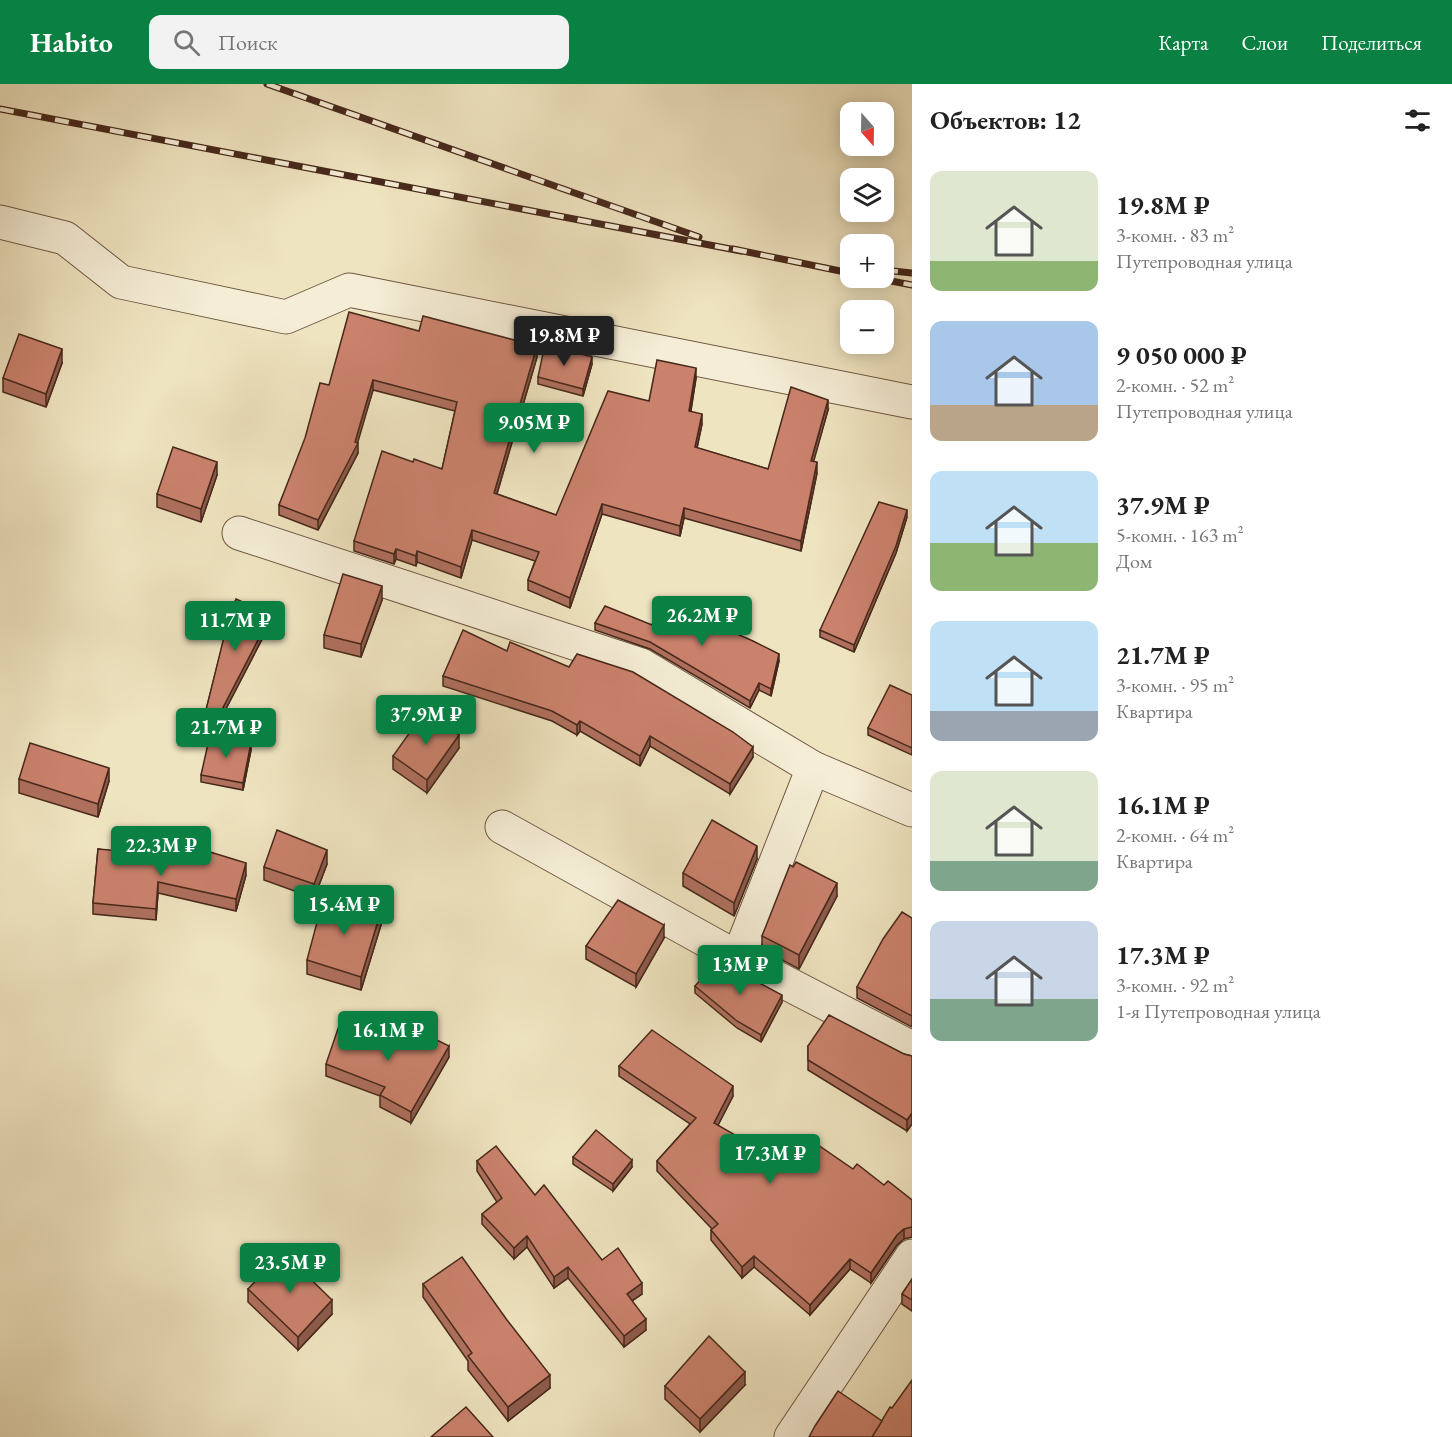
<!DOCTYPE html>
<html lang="ru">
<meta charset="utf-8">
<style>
body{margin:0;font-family:"EB Garamond",serif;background:#f2f2f2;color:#222;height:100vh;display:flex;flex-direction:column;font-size:22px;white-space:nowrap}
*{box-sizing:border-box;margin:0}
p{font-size:20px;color:#767676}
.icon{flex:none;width:33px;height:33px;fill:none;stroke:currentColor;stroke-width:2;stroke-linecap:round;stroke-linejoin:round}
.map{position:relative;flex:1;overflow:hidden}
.details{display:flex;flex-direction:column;background:#fff;width:540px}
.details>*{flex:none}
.needle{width:39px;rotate:160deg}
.controls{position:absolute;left:840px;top:18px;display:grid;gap:12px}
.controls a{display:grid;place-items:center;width:54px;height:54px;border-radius:12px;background:#fff;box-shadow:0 3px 15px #0003;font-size:30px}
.price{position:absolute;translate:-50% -51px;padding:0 14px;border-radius:6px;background:#0b8043;color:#fff;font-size:20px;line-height:39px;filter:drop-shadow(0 2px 3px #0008)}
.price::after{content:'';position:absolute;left:50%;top:36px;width:18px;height:14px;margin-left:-9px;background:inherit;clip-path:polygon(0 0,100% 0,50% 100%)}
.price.selected{background:#222;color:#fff}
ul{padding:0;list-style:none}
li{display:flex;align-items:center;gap:18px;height:150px;padding:0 18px}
li span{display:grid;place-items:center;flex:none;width:168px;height:120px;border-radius:12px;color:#555}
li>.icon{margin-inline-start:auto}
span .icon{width:72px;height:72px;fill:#fffc;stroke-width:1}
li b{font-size:26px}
h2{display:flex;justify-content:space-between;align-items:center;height:72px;padding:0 18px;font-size:26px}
header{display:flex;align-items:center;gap:36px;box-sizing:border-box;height:84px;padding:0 30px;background:#0b8043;color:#fff}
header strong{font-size:28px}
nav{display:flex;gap:33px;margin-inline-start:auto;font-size:21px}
.search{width:420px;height:54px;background:#f2f2f2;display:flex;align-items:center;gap:15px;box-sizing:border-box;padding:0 21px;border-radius:12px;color:#767676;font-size:22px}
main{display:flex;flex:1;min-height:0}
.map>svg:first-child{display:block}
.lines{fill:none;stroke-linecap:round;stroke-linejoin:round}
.minor-casing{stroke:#715744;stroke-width:35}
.minor{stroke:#f5edd6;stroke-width:33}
.rail-casing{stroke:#47281b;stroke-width:7}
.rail{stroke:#f5edd6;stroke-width:4.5;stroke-dasharray:14;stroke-linecap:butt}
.wall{fill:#af705e;stroke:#47281b;stroke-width:1.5}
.shaded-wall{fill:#8e5b4c;stroke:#47281b;stroke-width:1.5}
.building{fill:#cb826d;stroke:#47281b;stroke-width:1.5}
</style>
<header>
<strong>Habito</strong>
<div class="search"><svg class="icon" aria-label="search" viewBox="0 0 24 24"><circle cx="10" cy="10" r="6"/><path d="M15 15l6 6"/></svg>Поиск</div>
<nav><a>Карта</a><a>Слои</a><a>Поделиться</a></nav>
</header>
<main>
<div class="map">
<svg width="912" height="1353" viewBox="0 0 912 1353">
<rect width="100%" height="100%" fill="#efe4c0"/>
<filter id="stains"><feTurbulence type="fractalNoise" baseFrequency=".00333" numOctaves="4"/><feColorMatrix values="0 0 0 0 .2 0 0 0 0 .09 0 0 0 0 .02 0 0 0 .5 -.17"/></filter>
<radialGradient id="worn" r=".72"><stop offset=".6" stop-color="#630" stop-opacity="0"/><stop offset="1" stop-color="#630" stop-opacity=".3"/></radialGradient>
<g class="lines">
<defs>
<g id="minor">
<polyline points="0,138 65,154 121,198 286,233 349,206 912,318"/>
<polyline points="239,449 641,581 813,684 912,726"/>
<polyline points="813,684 738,874 912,964"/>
<polyline points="502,743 738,874"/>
<polyline points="791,1353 912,1172"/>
</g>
</defs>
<use href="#minor" class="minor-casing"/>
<use href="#minor" class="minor"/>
<defs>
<g id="rail">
<polyline points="267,0 699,153"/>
<polyline points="0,25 741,167"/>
<polyline points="733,165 850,189"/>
<polyline points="884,186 912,189"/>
<polyline points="876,194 912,201"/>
</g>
</defs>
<use href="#rail" class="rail-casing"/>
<use href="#rail" class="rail"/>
</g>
<g class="wall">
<polygon points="419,247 537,273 497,410 556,431 649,317 696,294 691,327 702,340 697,364 768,385 828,326 813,377 817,389 801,467 684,434 680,452 602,430 570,524 528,506 528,496 535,477 472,456 461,494 417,478 416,482 396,475 394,480 354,467 354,457 413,378 442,385 455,327 373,306 357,358 358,369 318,446 279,431 279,421 329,301"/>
<polygon points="62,279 46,323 3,308 3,294"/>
<polygon points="592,280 583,312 538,300 538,293"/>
<polygon points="217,391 201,438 157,423 157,410"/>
<polygon points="907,433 896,469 854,568 820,553 820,546"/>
<polygon points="382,516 361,573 324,564 324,551"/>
<polygon points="271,538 217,642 205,637 205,630 225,551 224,551 224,544"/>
<polygon points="595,539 652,541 779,577 771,612 759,606 750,624 650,565 595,546"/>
<polygon points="443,592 753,673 730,710 650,662 640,682 580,647 577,651 552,637 443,602"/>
<polygon points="912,611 912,671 868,651 868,644"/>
<polygon points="459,664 427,709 393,685 393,672"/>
<polygon points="251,666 243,706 201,698 201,691"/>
<polygon points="19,695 109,697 98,733 19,709"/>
<polygon points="98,765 246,791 236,827 158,809 156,836 93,830 93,819"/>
<polygon points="757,775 734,832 683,802 683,789"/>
<polygon points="327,780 314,814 264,796 264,783"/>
<polygon points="793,783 837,812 799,885 762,865 762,852"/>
<polygon points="912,834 912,943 857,914 857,903"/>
<polygon points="381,841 361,906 307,890 307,876"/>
<polygon points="664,854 636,903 586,875 586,862"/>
<polygon points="695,902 782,918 761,958 737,944 695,909"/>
<polygon points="808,962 904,970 912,972 912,1040 907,1047 808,986"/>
<polygon points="404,965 449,973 411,1039 380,1023 380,1012 326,992 326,980"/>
<polygon points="619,982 733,1012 718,1041 772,1090 853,1085 912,1116 912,1153 904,1155 897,1161 871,1199 850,1185 810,1231 754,1183 742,1194 711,1156 711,1146 712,1145 657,1087 657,1077 690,1040 619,992"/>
<polygon points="573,1073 632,1083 613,1107 573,1080"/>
<polygon points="477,1077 535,1111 602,1176 642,1210 632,1217 646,1246 624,1263 568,1194 554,1204 527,1163 514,1175 482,1140 482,1130 497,1118 477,1087"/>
<polygon points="912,1195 912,1227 902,1220 902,1210"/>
<polygon points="423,1200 550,1304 508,1337 468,1286 468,1277 423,1213"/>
<polygon points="248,1205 332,1230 298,1266 248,1218"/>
<polygon points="745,1301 700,1348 665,1315 665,1302"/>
</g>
<g class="shaded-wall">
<polygon points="537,262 537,273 494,419 494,409"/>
<polygon points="62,265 62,279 46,323 46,310"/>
<polygon points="592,273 592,280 583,312 583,305"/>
<polygon points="696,284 696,294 689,337 689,327"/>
<polygon points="373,296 373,306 357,361 358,359 358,369 318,446 318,436 355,358"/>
<polygon points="828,316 828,326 811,387 811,377"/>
<polygon points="702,330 702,340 695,373 695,363"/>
<polygon points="217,378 217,391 201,438 201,425"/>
<polygon points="817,378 817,389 801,467 801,457"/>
<polygon points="602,420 602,430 570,524 570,514"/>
<polygon points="684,424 684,434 680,452 680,442"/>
<polygon points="907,426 907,433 896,469 854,568 854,561"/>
<polygon points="472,446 472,456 461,494 461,483"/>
<polygon points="396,465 396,475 394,480 394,470"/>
<polygon points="417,467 417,478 416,482 416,472"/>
<polygon points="382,502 382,516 361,573 361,560"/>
<polygon points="271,531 271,538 217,642 217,635"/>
<polygon points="779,570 779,577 771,612 771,605"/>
<polygon points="759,599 759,606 750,624 750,617"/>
<polygon points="580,637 580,647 577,651 577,641"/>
<polygon points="459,651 459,664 427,709 427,696"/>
<polygon points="650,652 650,662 640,682 640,672"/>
<polygon points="251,659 251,666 243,706 243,699"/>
<polygon points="753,663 753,673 730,710 730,700"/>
<polygon points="109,684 109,697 98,733 98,720"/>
<polygon points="757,762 757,775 734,832 734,819"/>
<polygon points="327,766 327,780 314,814 314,800"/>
<polygon points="246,779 246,791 236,827 236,815"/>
<polygon points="158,798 158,809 156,836 156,825"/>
<polygon points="837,799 837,812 799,885 799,871"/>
<polygon points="381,827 381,841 361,906 361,893"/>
<polygon points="664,841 664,854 636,903 636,890"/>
<polygon points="782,911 782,918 761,958 761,951"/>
<polygon points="449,962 449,973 411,1039 411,1028"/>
<polygon points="733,1002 733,1012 714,1049 714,1039"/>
<polygon points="912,1029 912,1040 907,1047 907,1036"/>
<polygon points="632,1076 632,1083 613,1107 613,1100"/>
<polygon points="904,1145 904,1155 897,1161 871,1199 871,1189 897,1151"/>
<polygon points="527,1152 527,1163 514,1175 514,1164"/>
<polygon points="754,1172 754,1183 742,1194 742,1183"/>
<polygon points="850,1175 850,1185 810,1231 810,1221"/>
<polygon points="568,1183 568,1194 554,1204 554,1193"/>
<polygon points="642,1199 642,1210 627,1220 627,1210"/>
<polygon points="332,1216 332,1230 298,1266 298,1253"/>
<polygon points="646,1235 646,1246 624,1263 624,1252"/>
<polygon points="745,1288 745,1301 700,1348 700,1335"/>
<polygon points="550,1291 550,1304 508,1337 508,1323"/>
</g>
<g class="building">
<polygon points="349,228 419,247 423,232 537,262 494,409 556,431 608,307 649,317 657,276 696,284 689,327 702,330 695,363 768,385 791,303 828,316 811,377 817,378 801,457 684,424 680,442 602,420 570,514 528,496 539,468 472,446 461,483 417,467 416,472 396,465 394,470 354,457 382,367 413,378 414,375 442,385 457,318 373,296 355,358 358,359 318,436 279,421 305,354 320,299 329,301"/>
<polygon points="19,250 62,265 46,310 3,294"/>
<polygon points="545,260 592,273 583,305 538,293"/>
<polygon points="173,363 217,378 201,425 157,410"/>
<polygon points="879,418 907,426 896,462 854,561 820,546"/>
<polygon points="343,490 382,502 361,560 324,551"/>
<polygon points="236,515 271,531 217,635 205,630 226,545 224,544"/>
<polygon points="660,516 753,557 779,570 771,605 759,599 750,617 650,558 595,539 605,522 652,541"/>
<polygon points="463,546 507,567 510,558 569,583 577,570 633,588 733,648 753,663 730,700 650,652 640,672 580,637 577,641 552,627 443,592"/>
<polygon points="890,601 912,611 912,664 868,644"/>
<polygon points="425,627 459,651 427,696 393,672"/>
<polygon points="210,651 251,659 243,699 201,691"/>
<polygon points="30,659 109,684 98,720 19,695"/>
<polygon points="712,736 757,762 734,819 683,789"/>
<polygon points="277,746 327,766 314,800 264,783"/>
<polygon points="98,765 208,775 210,768 246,779 236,815 158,798 156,825 93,819"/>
<polygon points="796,778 837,799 799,871 762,852 790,781 793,783"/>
<polygon points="324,812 381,827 361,893 307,876"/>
<polygon points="618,816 664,841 636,890 586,862"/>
<polygon points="902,828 912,834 912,932 857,903 883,855"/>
<polygon points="718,877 782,911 761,951 737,937 695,902"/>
<polygon points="829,931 904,970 912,972 912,1029 907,1036 808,976 808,962"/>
<polygon points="341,936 404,965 415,945 449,962 411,1028 380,1011 385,1003 326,980"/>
<polygon points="652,946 733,1002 714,1039 737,1052 772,1090 805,1052 853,1085 857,1080 884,1101 888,1097 912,1116 912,1143 904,1145 897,1151 871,1189 850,1175 810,1221 754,1172 742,1183 711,1146 718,1140 657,1077 696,1034 619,982"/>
<polygon points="596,1046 632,1076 613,1100 573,1073"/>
<polygon points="496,1062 535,1111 544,1101 602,1176 618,1164 642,1199 627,1210 646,1235 624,1252 568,1183 554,1193 527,1152 514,1164 482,1130 502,1114 477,1077"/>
<polygon points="283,1168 332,1216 298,1253 248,1205"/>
<polygon points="462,1173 507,1236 550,1291 508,1323 468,1272 472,1269 423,1200"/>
<polygon points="912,1195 912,1216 902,1210"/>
<polygon points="709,1252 745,1288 700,1335 665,1302"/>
<polygon points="912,1296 912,1353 872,1353 890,1323 892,1324"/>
<polygon points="838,1307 882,1337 872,1353 809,1353 815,1342"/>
<polygon points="466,1323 493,1353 431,1353"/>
</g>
<rect width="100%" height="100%" filter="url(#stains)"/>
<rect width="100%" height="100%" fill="url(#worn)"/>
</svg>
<div class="controls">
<a><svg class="needle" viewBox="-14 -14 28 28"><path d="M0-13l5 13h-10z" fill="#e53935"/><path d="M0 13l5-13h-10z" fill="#767676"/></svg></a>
<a><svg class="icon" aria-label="layers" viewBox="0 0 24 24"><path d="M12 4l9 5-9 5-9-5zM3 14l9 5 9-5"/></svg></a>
<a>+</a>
<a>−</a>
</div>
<b class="price selected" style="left:564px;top:283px">19.8M ₽</b>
<b class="price" style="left:534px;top:370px">9.05M ₽</b>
<b class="price" style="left:702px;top:563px">26.2M ₽</b>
<b class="price" style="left:235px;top:568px">11.7M ₽</b>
<b class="price" style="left:426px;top:662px">37.9M ₽</b>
<b class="price" style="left:226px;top:675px">21.7M ₽</b>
<b class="price" style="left:161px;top:793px">22.3M ₽</b>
<b class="price" style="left:344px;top:852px">15.4M ₽</b>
<b class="price" style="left:740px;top:912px">13M ₽</b>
<b class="price" style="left:388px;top:978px">16.1M ₽</b>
<b class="price" style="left:770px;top:1101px">17.3M ₽</b>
<b class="price" style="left:290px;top:1210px">23.5M ₽</b>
</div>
<section class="details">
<h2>Объектов: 12<svg class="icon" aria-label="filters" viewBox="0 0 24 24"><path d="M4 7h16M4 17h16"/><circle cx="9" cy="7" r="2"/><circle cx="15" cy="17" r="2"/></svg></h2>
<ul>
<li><span style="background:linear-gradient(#dfe7d0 75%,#8fb573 0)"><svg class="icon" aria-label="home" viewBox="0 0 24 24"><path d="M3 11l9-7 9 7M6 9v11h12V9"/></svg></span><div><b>19.8M ₽</b><p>3-комн. · 83 m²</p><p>Путепроводная улица</p></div></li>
<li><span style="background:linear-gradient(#a9c7e8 70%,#b9a48a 0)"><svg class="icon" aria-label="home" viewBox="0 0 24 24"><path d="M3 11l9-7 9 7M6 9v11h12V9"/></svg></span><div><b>9 050 000 ₽</b><p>2-комн. · 52 m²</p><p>Путепроводная улица</p></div></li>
<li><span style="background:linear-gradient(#bfe0f5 60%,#8fb573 0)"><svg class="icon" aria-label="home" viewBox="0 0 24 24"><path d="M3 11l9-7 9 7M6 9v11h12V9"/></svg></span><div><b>37.9M ₽</b><p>5-комн. · 163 m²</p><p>Дом</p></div></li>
<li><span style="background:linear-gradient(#bfe0f5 75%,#9aa5b1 0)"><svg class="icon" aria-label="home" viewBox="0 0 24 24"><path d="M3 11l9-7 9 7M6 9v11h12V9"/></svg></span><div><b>21.7M ₽</b><p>3-комн. · 95 m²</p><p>Квартира</p></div></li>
<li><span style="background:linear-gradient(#dfe7d0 75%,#7fa58c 0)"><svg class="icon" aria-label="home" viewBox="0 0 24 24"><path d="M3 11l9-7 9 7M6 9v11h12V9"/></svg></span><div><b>16.1M ₽</b><p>2-комн. · 64 m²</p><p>Квартира</p></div></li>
<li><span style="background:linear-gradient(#c9d6e8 65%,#7fa58c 0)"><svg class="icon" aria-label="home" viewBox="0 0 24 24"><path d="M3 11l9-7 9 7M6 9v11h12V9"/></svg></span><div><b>17.3M ₽</b><p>3-комн. · 92 m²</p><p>1-я Путепроводная улица</p></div></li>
</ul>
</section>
</main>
